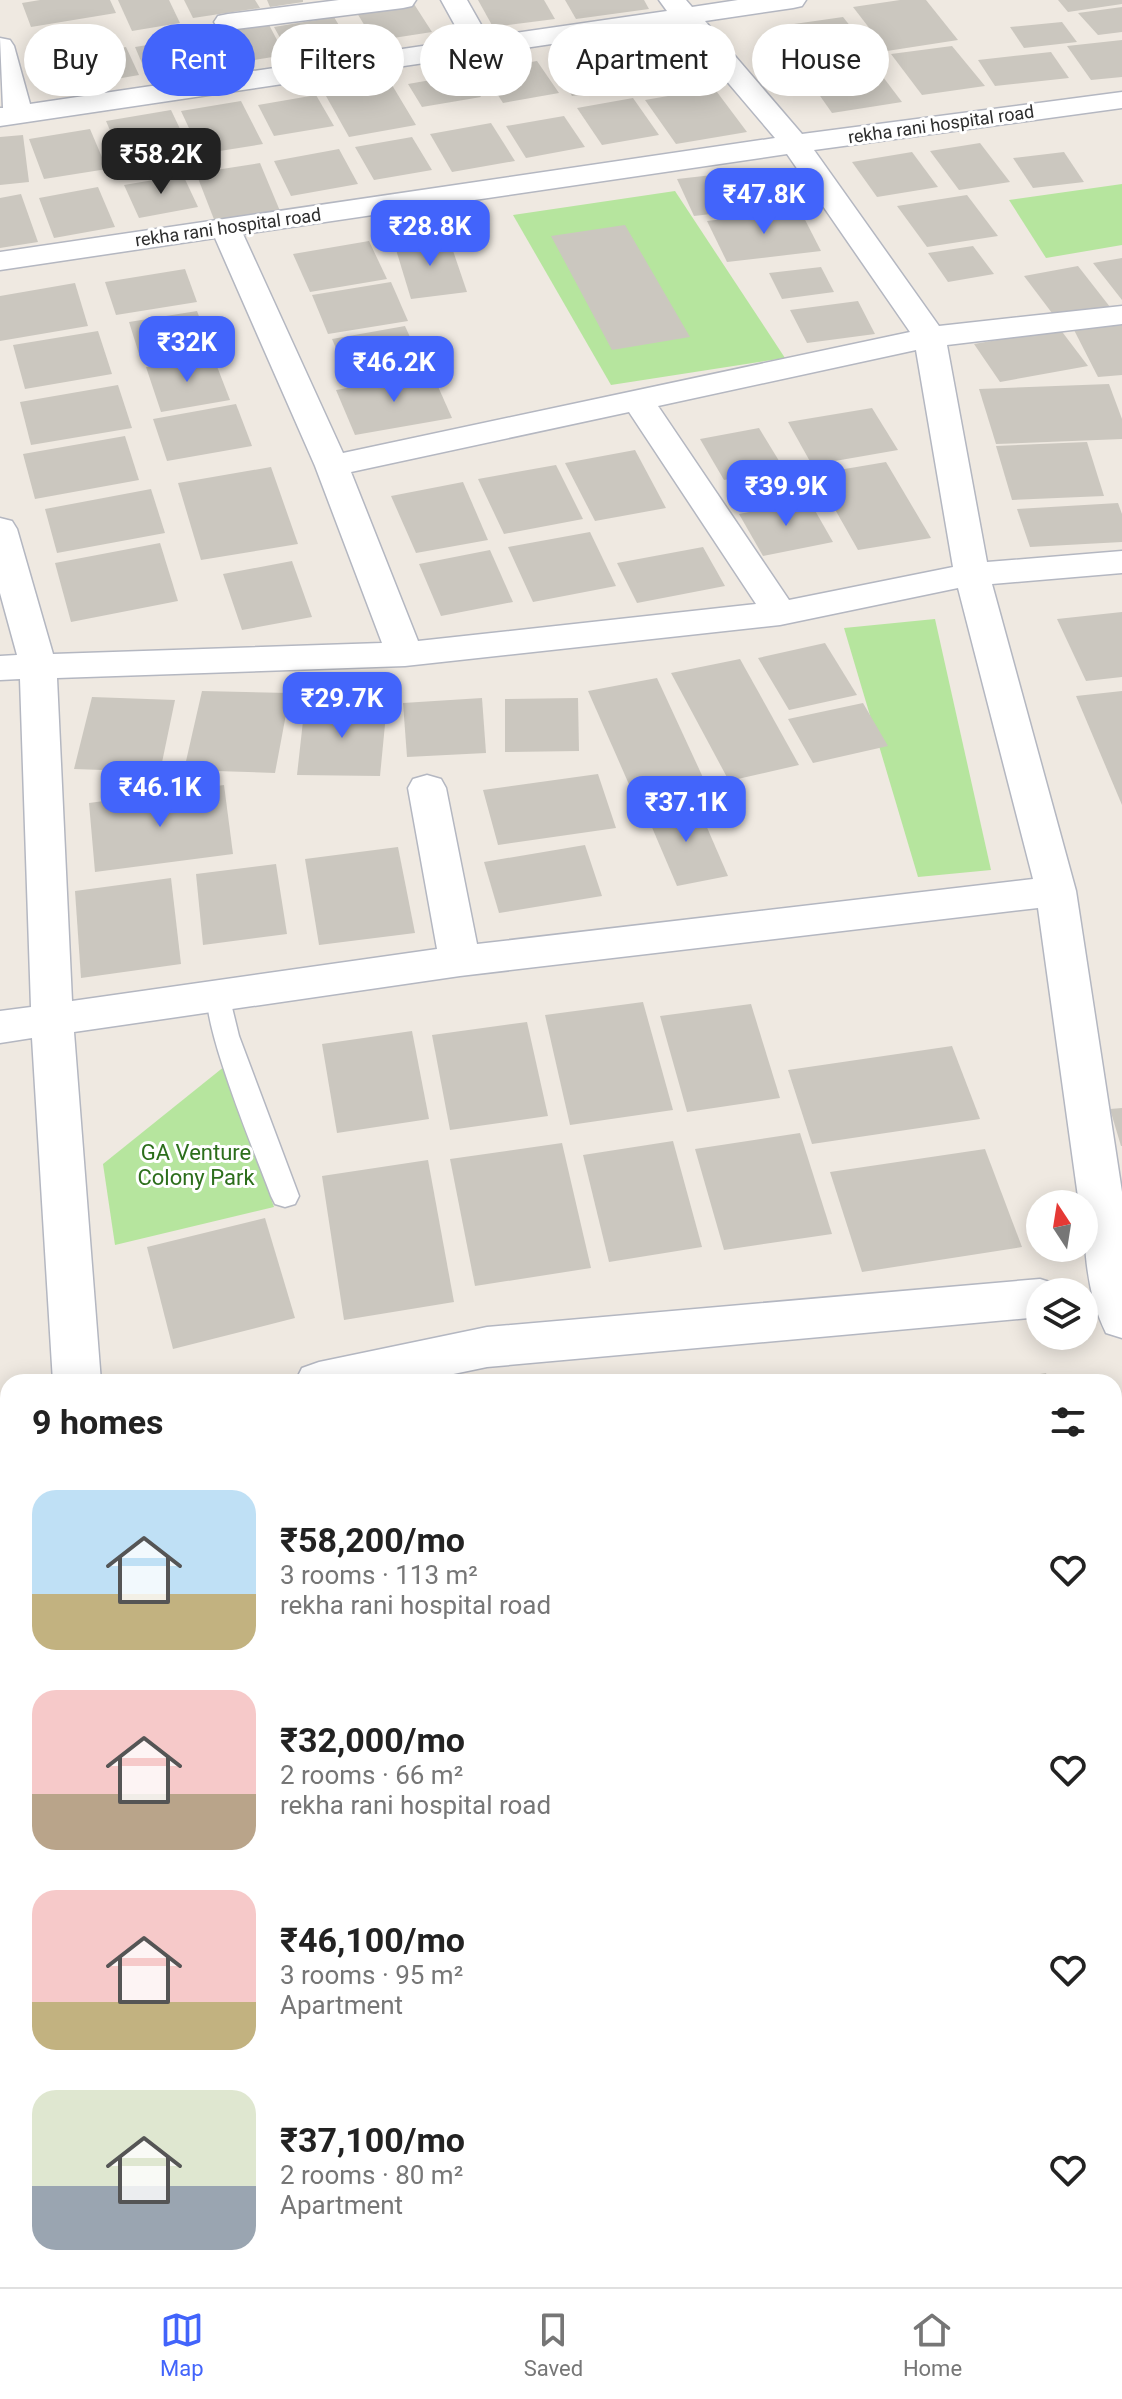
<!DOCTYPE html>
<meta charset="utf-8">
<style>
body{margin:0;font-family:Roboto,sans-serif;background:#f6f6f6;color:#222;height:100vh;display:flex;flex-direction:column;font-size:30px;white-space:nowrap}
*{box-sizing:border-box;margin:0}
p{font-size:26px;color:#767676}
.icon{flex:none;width:44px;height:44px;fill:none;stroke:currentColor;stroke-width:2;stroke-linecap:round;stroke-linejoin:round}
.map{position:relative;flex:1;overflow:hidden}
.details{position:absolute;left:0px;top:1374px;width:1122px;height:914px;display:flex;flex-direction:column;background:#fff;border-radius:24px 24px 0 0;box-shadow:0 4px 20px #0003}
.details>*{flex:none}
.hud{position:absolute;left:24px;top:24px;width:1074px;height:72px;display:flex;gap:16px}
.needle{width:52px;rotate:348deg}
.tools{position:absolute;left:1026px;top:1190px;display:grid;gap:16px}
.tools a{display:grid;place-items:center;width:72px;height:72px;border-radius:50%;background:#fff;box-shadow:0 4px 20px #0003;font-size:40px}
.price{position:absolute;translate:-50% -68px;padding:0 18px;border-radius:16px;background:#4264fb;color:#fff;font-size:26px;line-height:52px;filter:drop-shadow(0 2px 4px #0008)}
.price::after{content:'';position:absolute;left:50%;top:48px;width:24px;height:18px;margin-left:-12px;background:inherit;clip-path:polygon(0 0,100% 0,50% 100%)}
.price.active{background:#222;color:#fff}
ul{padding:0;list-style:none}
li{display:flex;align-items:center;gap:24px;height:200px;padding:0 32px}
li span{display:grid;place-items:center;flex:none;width:224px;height:160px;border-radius:24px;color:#555}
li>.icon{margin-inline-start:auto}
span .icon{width:96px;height:96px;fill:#fffc;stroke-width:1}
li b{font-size:34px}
h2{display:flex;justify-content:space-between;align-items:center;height:96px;padding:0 32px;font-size:34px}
.pill{padding:0 28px;border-radius:36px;background:#fff;box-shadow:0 4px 20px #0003;font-size:28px;line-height:72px}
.pill.active{background:#4264fb;color:#fff}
.tabs{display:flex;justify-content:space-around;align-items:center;height:112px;border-top:2px solid #e0e0e0;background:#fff;font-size:22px;color:#767676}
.tabs a{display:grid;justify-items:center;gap:4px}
.tabs .active{color:#4264fb}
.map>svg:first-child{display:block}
.green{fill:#b6e59e}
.building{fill:#cbc7bf}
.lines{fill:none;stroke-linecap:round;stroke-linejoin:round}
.service-casing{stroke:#b4b7c1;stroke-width:3}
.minor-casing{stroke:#b4b7c1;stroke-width:3}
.service{fill:#fff;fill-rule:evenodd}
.minor{fill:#fff;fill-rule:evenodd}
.labels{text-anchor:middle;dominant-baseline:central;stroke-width:6;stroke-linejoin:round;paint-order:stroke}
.far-street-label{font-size:18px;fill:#2e2e2e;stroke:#fff}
.park-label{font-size:22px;fill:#2c6e1b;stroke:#fff}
</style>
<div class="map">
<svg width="1122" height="2287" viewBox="0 0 1122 2287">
<rect width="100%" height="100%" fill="#efe9e1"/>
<g class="green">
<polygon points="1122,184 1122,245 1046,258 1009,200"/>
<polygon points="675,191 785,358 611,385 513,215"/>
<polygon points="935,619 991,870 918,877 844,628"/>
<polygon points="225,1066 274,1207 115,1245 103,1164"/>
<polygon points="8,2058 8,2280 675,2280 676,2287 0,2287 0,2060"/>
</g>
<g class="building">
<polygon points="40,0 110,0 116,13 31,27 22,3"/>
<polygon points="118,0 169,0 180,23 132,31"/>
<polygon points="184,0 255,0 260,8 193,18"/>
<polygon points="267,0 303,0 303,2 270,7"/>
<polygon points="478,0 544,0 555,19 493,27"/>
<polygon points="565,0 644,0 649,9 576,19"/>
<polygon points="900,0 926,0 958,40 887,51 853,7"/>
<polygon points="1058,0 1122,0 1122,4 1068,12"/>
<polygon points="414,4 432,32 374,41 357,13"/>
<polygon points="1122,7 1122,32 1098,35 1078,13"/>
<polygon points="334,17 349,42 288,52 274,27"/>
<polygon points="843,17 859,37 788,48 773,27"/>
<polygon points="1062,22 1077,42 1024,48 1010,27"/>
<polygon points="268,23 285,55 224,65 208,33"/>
<polygon points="196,37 206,58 144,68 135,47"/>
<polygon points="683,38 710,80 649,89 623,47"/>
<polygon points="867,40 887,67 810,78 791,52"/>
<polygon points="1122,40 1122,77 1091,80 1067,46"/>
<polygon points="952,46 985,86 922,95 891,54"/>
<polygon points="126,47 139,75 99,82 87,54"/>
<polygon points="618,48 642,86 572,96 549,57"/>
<polygon points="1051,52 1069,78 995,86 978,60"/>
<polygon points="80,55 93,85 50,92 38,62"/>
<polygon points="537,61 559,93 503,103 482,70"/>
<polygon points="880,73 902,102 832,113 811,83"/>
<polygon points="465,74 481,97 422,107 408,84"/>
<polygon points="392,85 416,125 349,137 326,96"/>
<polygon points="714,88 747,132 676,144 645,100"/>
<polygon points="316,95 334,126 274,136 258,105"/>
<polygon points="633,98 659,135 602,145 577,108"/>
<polygon points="241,101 263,144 201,154 181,111"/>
<polygon points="171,110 192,154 125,165 106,121"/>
<polygon points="564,116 585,147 526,158 506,126"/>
<polygon points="491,123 515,161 452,172 430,134"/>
<polygon points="90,129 107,169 44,179 29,139"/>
<polygon points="23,135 29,182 0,185 0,137"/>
<polygon points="412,137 432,170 374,180 355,147"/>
<polygon points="980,143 1010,182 959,190 930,151"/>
<polygon points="339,149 358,184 291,196 274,161"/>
<polygon points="912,152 938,187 877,197 852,162"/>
<polygon points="1064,152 1084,182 1033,188 1013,158"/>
<polygon points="260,163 280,211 215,222 196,173"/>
<polygon points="776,168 795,204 694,216 677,179"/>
<polygon points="183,175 198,207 139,218 124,185"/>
<polygon points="98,187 115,227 54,238 39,198"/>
<polygon points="21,194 38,242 0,248 0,198"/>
<polygon points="967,195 998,236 927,247 897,206"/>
<polygon points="800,210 821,251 727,262 707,221"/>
<polygon points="625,225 690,337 612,350 551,236"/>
<polygon points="448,236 467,292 411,299 394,243"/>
<polygon points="369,241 387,279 310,292 293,254"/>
<polygon points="973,246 994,274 948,282 928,253"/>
<polygon points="1122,258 1122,300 1093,263"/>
<polygon points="1078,266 1110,307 1055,317 1024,276"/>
<polygon points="821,267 834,292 782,299 769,273"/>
<polygon points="185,269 197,302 116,315 105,282"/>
<polygon points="391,282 408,321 328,334 312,295"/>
<polygon points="75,283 88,326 0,341 0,296"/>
<polygon points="858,301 875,334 807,343 790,310"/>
<polygon points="197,311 210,346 140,357 129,322"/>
<polygon points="1122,325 1122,375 1098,377 1074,330"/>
<polygon points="405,326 424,368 350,381 332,339"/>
<polygon points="1060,329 1088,366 1000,382 974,344"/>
<polygon points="98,331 112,374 25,389 13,345"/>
<polygon points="213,356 230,400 161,412 146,367"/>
<polygon points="432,373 452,418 355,435 336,390"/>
<polygon points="1109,384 1122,419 1122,439 996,444 979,389"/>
<polygon points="118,385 132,428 31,445 20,402"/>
<polygon points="236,404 252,446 167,461 153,419"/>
<polygon points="872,408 898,450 812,465 788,422"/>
<polygon points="759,428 784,469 724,480 700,439"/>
<polygon points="125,436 139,480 35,499 23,454"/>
<polygon points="1087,442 1104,496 1012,500 996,446"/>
<polygon points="635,450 666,508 595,521 565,463"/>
<polygon points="886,462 931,538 858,550 815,474"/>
<polygon points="556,465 583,519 504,534 478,479"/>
<polygon points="271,467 298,544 201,560 178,483"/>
<polygon points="463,482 488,540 416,553 391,496"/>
<polygon points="151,489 165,533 57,553 45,509"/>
<polygon points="809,500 833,542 763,556 739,514"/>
<polygon points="1118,503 1122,514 1122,542 1030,547 1017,509"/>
<polygon points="590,532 616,586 533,602 508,547"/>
<polygon points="160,543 178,601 71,622 55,563"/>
<polygon points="703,547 725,586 637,603 617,563"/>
<polygon points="490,550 513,602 441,616 419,564"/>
<polygon points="292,561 312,617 242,630 223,574"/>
<polygon points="1122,612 1122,677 1086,681 1057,619"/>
<polygon points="825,643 857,695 789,710 758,658"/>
<polygon points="740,659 799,765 729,781 671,673"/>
<polygon points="657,678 706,784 635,798 588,691"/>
<polygon points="202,691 290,693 275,773 184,770"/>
<polygon points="1122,691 1122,805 1076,696"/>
<polygon points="92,697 175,700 160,772 74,769"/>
<polygon points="482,698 486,753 407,757 403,703"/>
<polygon points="578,698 579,751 505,752 505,699"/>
<polygon points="305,703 387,704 380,776 297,775"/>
<polygon points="863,703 888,746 813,763 788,719"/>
<polygon points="598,774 616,828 498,845 483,790"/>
<polygon points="224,785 233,854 95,872 89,803"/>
<polygon points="696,802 728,876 677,886 645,811"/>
<polygon points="585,845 602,896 499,913 484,862"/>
<polygon points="398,847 415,933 319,945 305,859"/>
<polygon points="276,864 287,934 203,945 196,874"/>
<polygon points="171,878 181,964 81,978 75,891"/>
<polygon points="643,1002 673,1110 570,1125 545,1015"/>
<polygon points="751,1004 780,1098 687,1112 660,1016"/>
<polygon points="527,1022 548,1116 450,1130 432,1035"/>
<polygon points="412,1031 429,1119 337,1133 322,1044"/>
<polygon points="952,1046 980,1119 812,1144 788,1070"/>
<polygon points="1122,1108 1122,1146 1121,1146 1110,1109"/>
<polygon points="800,1133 832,1234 724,1250 695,1149"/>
<polygon points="673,1141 702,1247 609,1262 583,1155"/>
<polygon points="562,1143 591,1268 475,1286 450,1159"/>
<polygon points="985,1149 1022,1247 862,1272 830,1172"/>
<polygon points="428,1160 454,1302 344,1320 322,1176"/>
<polygon points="265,1218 295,1318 173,1349 147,1247"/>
<polygon points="1046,1373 1049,1382 1003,1382 1003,1380"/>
<polygon points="1114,1533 1122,1554 1122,1697 1114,1698"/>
<polygon points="8,1578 8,1715 0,1717 0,1580"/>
<polygon points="8,1733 8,1894 0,1896 0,1736"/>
<polygon points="1122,1816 1122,1948 1114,1949 1114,1818"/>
<polygon points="1122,1975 1122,2123 1114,2124 1114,1977"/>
<polygon points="1122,2150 1122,2244 1121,2244 1114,2220 1114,2152"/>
<polygon points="844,2280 993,2280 995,2287 846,2287"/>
</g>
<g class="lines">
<defs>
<path id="service" d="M218 984 227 987 239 1036 299 1196 295 1204 285 1207 275 1204 271 1196C259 1163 195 1011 209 987Z"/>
<g id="minor">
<polygon points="339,0 416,0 412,6 403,8 228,30 218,28 214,22 218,16 228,14"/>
<path d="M441 0H467L488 37 667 11 659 0H686L692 7 738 0H806L802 6 793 8 705 21 802 134 1122 92V108L814 150 939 326 1122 306V324L947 345 987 562 1122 551V573L992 584 1076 891 1122 1192V1338L1106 1333C1086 1293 1084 1247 1084 1204H1079L1038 908 460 976 74 1032 101 1382H53L32 1038 0 1043V1011L31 1007 20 679 0 680V656L17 655 0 593V518L12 521 17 529 53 654 382 643 315 466 215 238 0 270V252L775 138 679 25 0 126V108H3L0 38 10 40 14 46 30 104 463 40ZM787 154 910 332 343 453 243 234ZM916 350 953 567 789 600 658 406ZM629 412 756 604 418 641 351 472ZM958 588 1033 879 477 944 446 788 441 779 427 775 413 779 408 788 437 949 72 1001 57 678 405 666 780 625Z"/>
<polygon points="1040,1279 1056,1284 1060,1292 1040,1292 1040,1317 487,1367 415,1382 295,1382 302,1368 319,1362 487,1327"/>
<polygon points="8,1432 8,1474 0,1477 0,1435"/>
<polygon points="1122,1728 1122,1778 1114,1779 1114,1729"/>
<polygon points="8,1988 8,2046 0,2048 0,1990"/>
<polygon points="693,2280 755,2280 756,2287 694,2287"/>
</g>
</defs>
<use href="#service" class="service-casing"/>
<use href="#minor" class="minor-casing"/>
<use href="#service" class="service"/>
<use href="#minor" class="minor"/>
</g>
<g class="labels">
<g class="far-street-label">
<text transform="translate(941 124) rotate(-8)">rekha rani hospital road</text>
<text transform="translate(228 227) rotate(-8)">rekha rani hospital road</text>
</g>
<g class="park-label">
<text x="196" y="1152">GA Venture<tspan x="196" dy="25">Colony Park</tspan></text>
</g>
</g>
</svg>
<div class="tools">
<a><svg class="needle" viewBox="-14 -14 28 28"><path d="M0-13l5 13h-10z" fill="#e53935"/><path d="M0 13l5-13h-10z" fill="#767676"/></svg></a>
<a><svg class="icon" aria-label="layers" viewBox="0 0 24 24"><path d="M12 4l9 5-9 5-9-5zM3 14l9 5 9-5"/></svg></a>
</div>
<b class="price active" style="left:161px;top:196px">₹58.2K</b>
<b class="price" style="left:764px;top:236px">₹47.8K</b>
<b class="price" style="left:430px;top:268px">₹28.8K</b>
<b class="price" style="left:187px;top:384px">₹32K</b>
<b class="price" style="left:394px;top:404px">₹46.2K</b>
<b class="price" style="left:786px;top:528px">₹39.9K</b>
<b class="price" style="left:342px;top:740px">₹29.7K</b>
<b class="price" style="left:160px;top:829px">₹46.1K</b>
<b class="price" style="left:686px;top:844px">₹37.1K</b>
<div class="hud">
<a class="pill">Buy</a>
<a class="pill active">Rent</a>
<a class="pill">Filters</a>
<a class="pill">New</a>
<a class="pill">Apartment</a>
<a class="pill">House</a>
</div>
<section class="details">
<h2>9 homes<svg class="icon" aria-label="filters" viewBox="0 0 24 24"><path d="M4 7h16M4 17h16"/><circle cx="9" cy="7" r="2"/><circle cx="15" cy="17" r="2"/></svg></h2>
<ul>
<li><span style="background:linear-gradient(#bfe0f5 65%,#c2b280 0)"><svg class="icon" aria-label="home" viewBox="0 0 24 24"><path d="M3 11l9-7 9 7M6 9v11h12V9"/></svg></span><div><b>₹58,200/mo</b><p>3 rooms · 113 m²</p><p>rekha rani hospital road</p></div><svg class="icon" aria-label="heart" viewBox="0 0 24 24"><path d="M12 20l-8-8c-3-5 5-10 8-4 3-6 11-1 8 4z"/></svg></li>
<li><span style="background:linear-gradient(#f6c9c9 65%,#b9a48a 0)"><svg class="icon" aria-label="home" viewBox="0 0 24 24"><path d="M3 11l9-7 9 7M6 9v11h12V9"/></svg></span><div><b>₹32,000/mo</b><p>2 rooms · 66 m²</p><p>rekha rani hospital road</p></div><svg class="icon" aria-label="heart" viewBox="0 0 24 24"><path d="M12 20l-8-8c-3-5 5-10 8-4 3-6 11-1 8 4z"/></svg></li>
<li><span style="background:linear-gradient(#f6c9c9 70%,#c2b280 0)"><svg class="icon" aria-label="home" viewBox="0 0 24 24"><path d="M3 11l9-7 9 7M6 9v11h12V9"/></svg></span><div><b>₹46,100/mo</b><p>3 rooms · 95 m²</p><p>Apartment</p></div><svg class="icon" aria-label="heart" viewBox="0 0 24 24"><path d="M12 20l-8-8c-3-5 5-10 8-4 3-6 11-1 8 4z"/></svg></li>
<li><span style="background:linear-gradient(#dfe7d0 60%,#9aa5b1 0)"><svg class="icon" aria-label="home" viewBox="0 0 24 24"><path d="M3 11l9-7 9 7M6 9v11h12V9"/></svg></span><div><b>₹37,100/mo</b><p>2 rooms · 80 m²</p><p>Apartment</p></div><svg class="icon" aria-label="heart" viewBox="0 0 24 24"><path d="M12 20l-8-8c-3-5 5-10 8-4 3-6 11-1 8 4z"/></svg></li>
</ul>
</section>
</div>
<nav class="tabs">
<a class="active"><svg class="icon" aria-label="map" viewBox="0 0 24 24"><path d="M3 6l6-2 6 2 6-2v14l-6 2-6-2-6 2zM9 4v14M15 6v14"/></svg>Map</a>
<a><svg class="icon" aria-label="saved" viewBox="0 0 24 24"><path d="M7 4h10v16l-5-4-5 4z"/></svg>Saved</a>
<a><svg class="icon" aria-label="home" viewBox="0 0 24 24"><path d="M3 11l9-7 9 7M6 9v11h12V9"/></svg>Home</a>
</nav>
